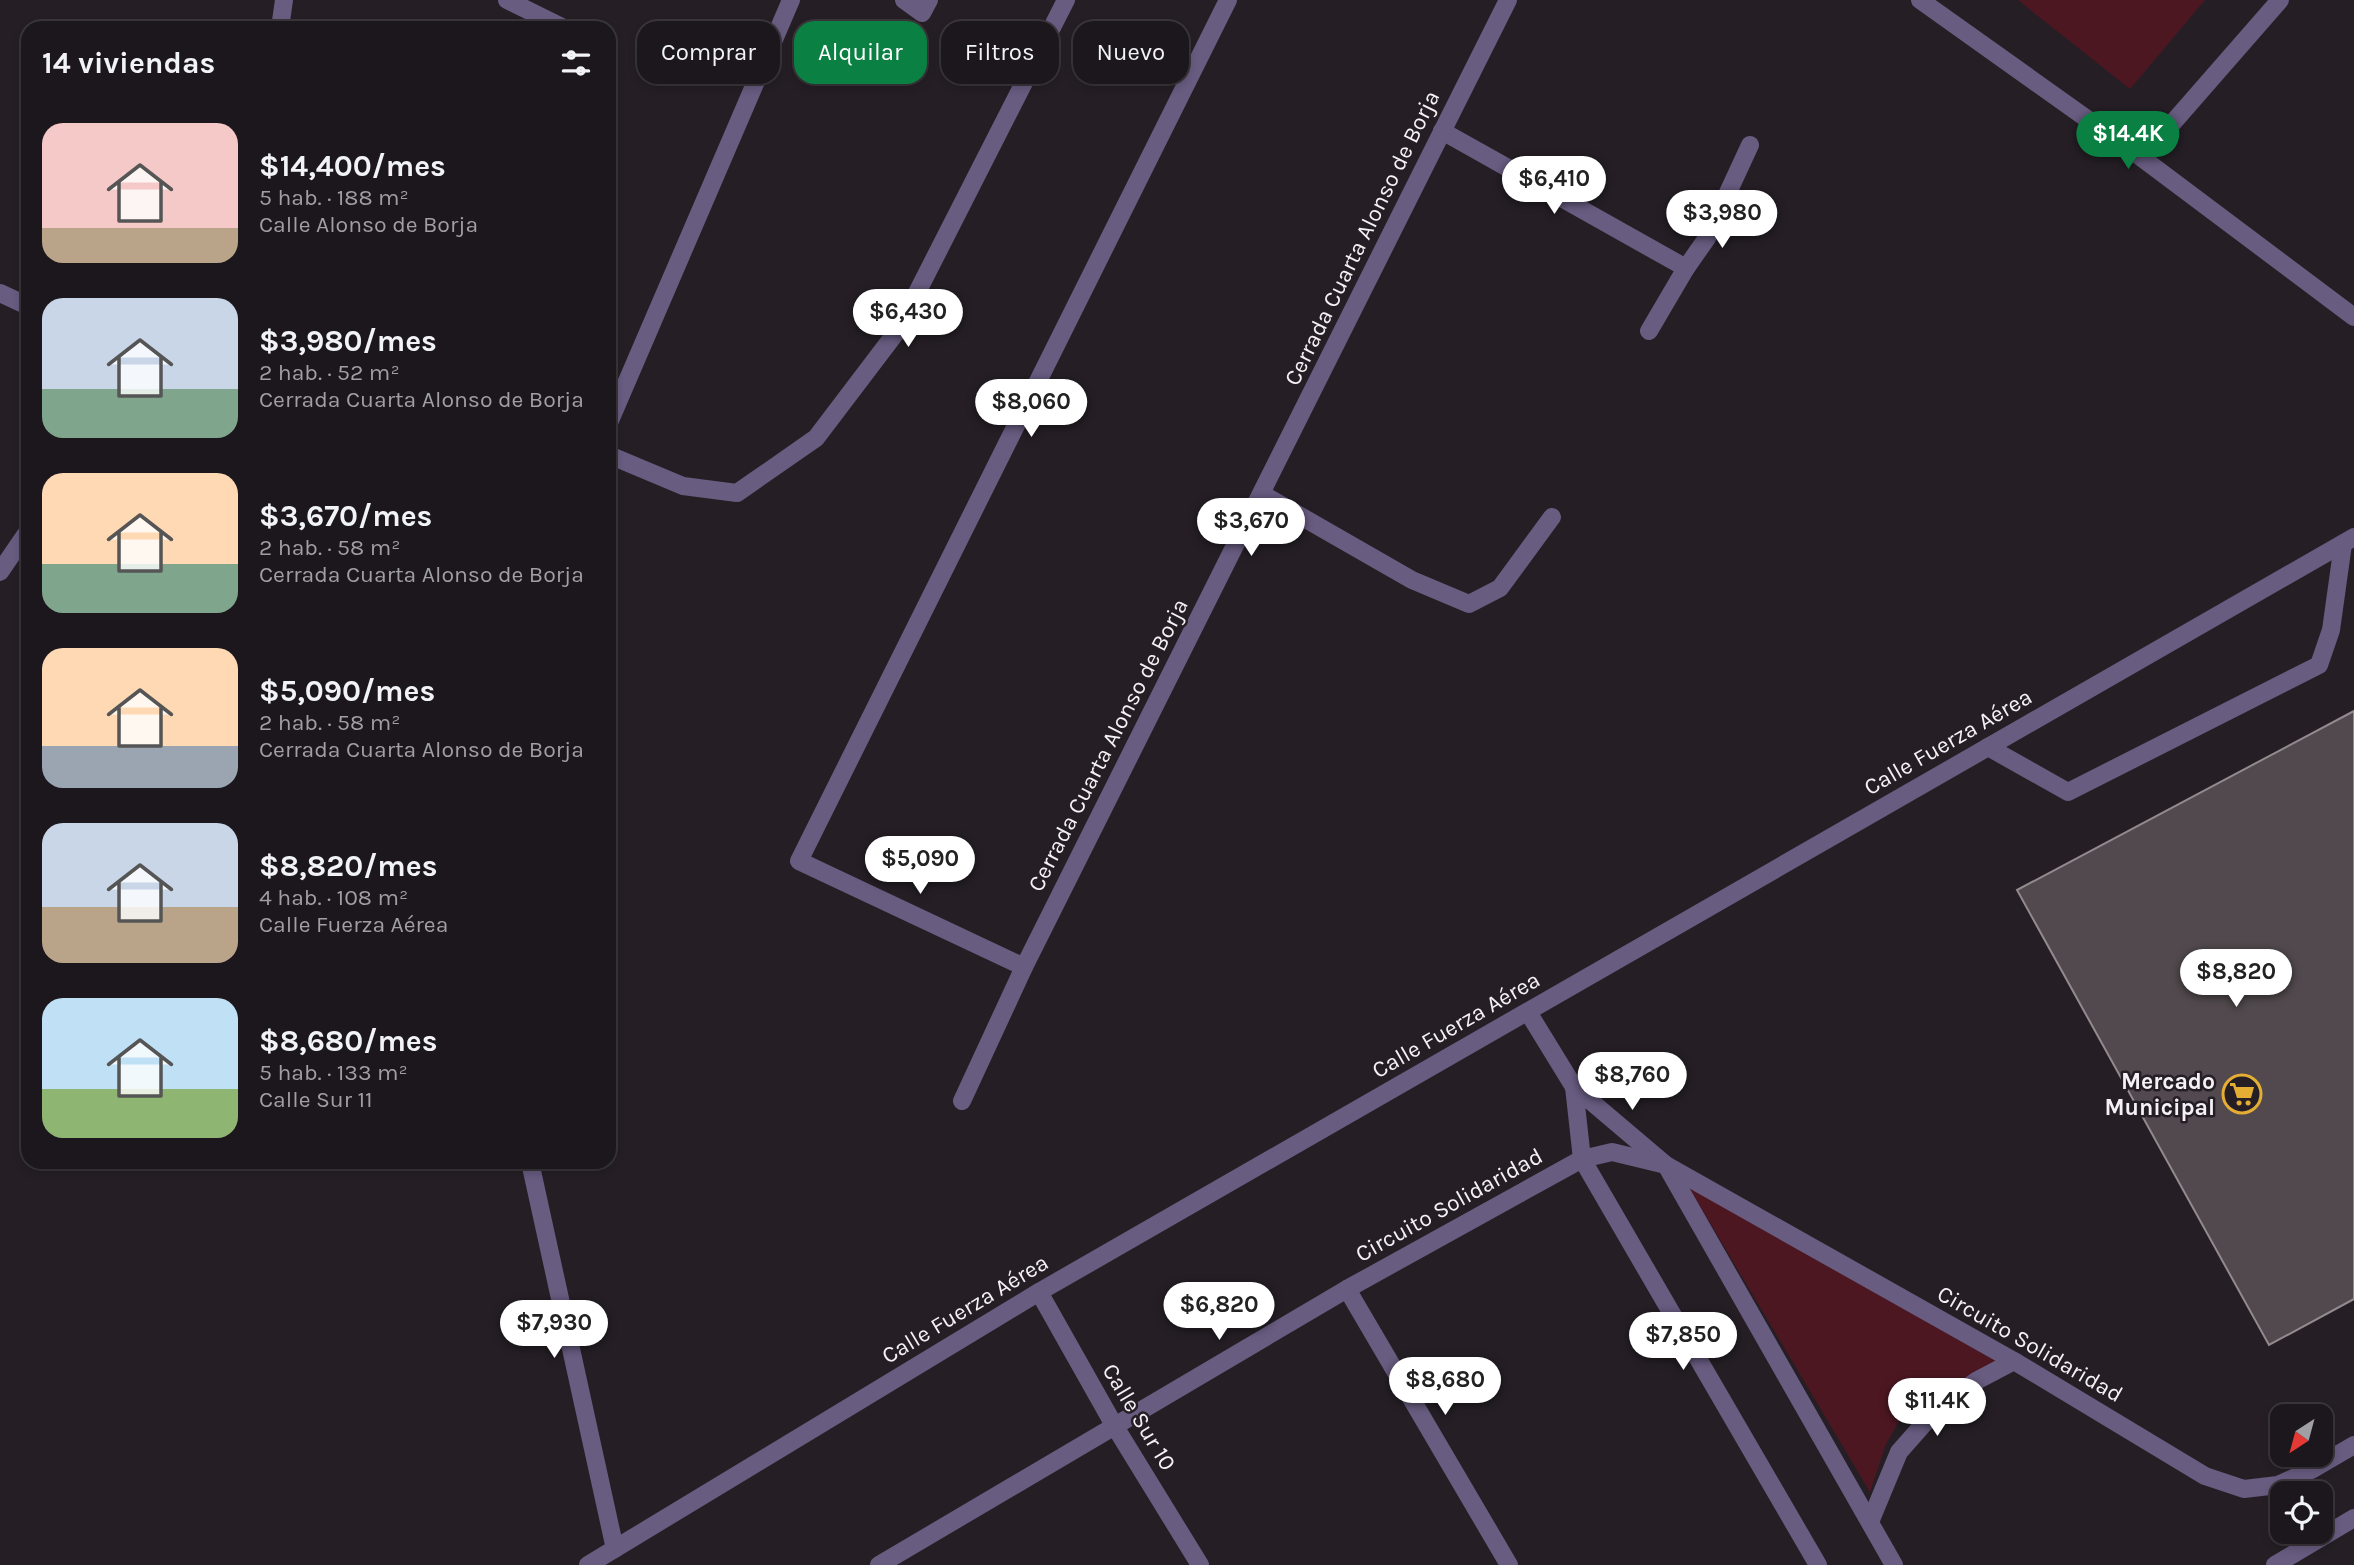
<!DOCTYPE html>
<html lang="es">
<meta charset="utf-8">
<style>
body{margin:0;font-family:Karla,sans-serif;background:#292429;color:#f1f3f6;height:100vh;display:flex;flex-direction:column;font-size:26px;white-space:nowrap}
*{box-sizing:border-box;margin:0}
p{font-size:23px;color:#a09fa3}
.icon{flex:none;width:38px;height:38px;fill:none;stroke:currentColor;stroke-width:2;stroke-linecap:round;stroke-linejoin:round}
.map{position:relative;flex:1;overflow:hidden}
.sheet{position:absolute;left:21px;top:21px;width:595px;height:1148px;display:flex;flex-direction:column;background:#1c171c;border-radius:21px;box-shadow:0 4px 10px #0003,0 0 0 2px #3a363b}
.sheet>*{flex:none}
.top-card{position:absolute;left:637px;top:21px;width:665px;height:63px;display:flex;gap:14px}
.needle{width:46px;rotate:216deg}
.buttons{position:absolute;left:2270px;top:1404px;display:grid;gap:14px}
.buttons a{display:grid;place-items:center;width:63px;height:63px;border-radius:14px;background:#1c171c;box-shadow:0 4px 10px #0003,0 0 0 2px #3a363b;font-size:35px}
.price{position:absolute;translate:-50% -60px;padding:0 16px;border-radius:24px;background:#fff;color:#222;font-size:23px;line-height:46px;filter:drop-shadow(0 2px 4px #0008)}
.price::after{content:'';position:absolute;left:50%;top:42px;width:21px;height:16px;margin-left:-10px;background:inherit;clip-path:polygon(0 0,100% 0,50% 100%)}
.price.on{background:#0b8043;color:#fff}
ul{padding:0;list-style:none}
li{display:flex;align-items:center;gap:21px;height:175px;padding:0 21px}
li span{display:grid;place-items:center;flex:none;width:196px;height:140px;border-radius:21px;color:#555}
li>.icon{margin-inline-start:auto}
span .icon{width:84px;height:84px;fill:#fffc;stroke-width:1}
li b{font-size:30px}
h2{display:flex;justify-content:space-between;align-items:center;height:84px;padding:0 21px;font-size:30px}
.tag{padding:0 24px;border-radius:21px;background:#1c171c;box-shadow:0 4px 10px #0003,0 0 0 2px #3a363b;font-size:24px;line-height:63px}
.tag.on{background:#0b8043;color:#fff}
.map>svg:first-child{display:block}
.green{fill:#4d1722}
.building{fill:#51494d;stroke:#938a8e;stroke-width:2}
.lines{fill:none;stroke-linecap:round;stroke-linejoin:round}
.service{stroke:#685c80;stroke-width:18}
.minor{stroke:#685c80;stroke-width:18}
.labels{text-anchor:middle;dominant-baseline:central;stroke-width:5;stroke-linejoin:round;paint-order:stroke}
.street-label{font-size:23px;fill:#f5f1f5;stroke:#251f25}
.poi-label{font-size:23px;font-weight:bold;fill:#f5f1f5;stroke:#251f25;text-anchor:end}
</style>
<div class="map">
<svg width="2354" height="1565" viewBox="0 0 2354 1565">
<rect width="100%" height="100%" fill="#251f25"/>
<g class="green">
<polygon points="2018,0 2205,0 2130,89"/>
<polygon points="1687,1184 2001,1364 1912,1399 1886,1444 1870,1492"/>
</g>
<polygon class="building" points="2354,711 2354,1299 2269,1345 2017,890"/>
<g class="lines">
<polyline class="service" points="1988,747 2068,792 2319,665 2331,630 2343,544"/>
<g class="minor">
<polyline points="507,0 564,28"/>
<polyline points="904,0 922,13 929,0"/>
<polyline points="1920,0 2142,158 2354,317"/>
<polyline points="280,28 284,0"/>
<polyline points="1442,131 1686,268"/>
<polyline points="2142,158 2280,0"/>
<polyline points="0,293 28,306"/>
<polyline points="1649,331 1686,268 1707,238 1750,145"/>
<polyline points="609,423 791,0"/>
<polyline points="609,455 683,486 737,493 816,438 898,330 1066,0"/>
<polyline points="1262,494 1412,580 1469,604 1500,588 1552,517"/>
<polyline points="0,572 28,531"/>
<polyline points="1024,967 799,861 1228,0"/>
<polyline points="1528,1012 1574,1087 1666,1165 1894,1565"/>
<polyline points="1574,1087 1582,1159 1818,1565"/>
<polyline points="962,1101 1024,967 1508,0"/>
<polyline points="530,1162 615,1549"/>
<polyline points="1347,1289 1509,1565"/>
<polyline points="1039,1292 1114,1425 1200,1565"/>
<polyline points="1870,1522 1899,1452 1936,1410 1976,1381 2014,1361"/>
<polyline points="588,1565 1039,1292 2354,537"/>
<polyline points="879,1565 1347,1289 1582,1159 1612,1152 1666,1165 2014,1361 2205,1476 2244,1489 2278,1485 2313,1469 2354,1445"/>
<polyline points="2275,1565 2354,1518"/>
</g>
</g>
<defs>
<symbol id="supermarket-ring" viewBox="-11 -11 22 22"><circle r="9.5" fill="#251f25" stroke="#e4ae35" stroke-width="1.5"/><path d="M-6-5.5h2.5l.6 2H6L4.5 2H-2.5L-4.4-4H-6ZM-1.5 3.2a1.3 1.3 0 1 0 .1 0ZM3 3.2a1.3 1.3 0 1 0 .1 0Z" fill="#e4ae35"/></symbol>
</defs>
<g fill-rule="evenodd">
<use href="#supermarket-ring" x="2220" y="1072" width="44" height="44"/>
</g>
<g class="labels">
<g class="street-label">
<text transform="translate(1362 238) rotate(-64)">Cerrada Cuarta Alonso de Borja</text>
<text transform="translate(1948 742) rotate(-30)">Calle Fuerza Aérea</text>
<text transform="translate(1108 745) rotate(-63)">Cerrada Cuarta Alonso de Borja</text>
<text transform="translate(1456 1025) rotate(-30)">Calle Fuerza Aérea</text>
<text transform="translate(1449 1205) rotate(-29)">Circuito Solidaridad</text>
<text transform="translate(965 1309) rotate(-31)">Calle Fuerza Aérea</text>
<text transform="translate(2030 1344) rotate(30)">Circuito Solidaridad</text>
<text transform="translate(1139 1417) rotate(59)">Calle Sur 10</text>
</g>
<g class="poi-label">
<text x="2215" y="1081">Mercado<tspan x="2215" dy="26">Municipal</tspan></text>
</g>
</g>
</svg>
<div class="buttons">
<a><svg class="needle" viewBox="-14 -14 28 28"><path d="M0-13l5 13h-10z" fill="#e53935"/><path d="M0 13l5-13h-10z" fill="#a09fa3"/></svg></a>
<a><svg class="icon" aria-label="locate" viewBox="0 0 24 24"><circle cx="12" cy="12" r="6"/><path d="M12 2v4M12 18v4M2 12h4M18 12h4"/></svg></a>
</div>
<b class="price on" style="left:2128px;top:171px">$14.4K</b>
<b class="price" style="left:1554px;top:216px">$6,410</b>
<b class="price" style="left:1722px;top:250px">$3,980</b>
<b class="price" style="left:908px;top:349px">$6,430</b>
<b class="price" style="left:1031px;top:439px">$8,060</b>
<b class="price" style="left:1251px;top:558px">$3,670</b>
<b class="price" style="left:920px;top:896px">$5,090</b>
<b class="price" style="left:2236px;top:1009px">$8,820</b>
<b class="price" style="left:1632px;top:1112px">$8,760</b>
<b class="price" style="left:1219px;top:1342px">$6,820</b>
<b class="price" style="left:554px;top:1360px">$7,930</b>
<b class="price" style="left:1683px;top:1372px">$7,850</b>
<b class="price" style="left:1445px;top:1417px">$8,680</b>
<b class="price" style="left:1937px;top:1438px">$11.4K</b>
<div class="top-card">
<a class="tag">Comprar</a>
<a class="tag on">Alquilar</a>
<a class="tag">Filtros</a>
<a class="tag">Nuevo</a>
</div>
<section class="sheet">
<h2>14 viviendas<svg class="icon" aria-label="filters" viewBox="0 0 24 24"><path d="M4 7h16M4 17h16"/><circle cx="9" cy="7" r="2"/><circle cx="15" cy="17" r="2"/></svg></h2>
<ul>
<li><span style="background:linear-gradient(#f6c9c9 75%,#b9a48a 0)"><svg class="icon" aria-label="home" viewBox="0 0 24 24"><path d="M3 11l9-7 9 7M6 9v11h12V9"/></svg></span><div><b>$14,400/mes</b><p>5 hab. · 188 m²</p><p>Calle Alonso de Borja</p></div></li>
<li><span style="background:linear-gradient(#c9d6e8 65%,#7fa58c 0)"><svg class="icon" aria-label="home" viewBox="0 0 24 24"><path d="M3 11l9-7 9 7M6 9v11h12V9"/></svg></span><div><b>$3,980/mes</b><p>2 hab. · 52 m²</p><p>Cerrada Cuarta Alonso de Borja</p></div></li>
<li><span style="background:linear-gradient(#ffd9b3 65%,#7fa58c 0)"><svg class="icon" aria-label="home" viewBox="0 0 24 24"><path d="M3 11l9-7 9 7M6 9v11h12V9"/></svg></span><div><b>$3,670/mes</b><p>2 hab. · 58 m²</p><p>Cerrada Cuarta Alonso de Borja</p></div></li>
<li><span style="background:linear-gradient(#ffd9b3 70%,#9aa5b1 0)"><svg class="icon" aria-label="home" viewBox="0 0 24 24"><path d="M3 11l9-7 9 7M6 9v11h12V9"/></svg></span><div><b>$5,090/mes</b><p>2 hab. · 58 m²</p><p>Cerrada Cuarta Alonso de Borja</p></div></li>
<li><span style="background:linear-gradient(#c9d6e8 60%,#b9a48a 0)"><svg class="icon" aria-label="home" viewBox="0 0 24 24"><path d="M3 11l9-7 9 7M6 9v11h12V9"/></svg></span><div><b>$8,820/mes</b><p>4 hab. · 108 m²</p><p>Calle Fuerza Aérea</p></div></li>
<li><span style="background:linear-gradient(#bfe0f5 65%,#8fb573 0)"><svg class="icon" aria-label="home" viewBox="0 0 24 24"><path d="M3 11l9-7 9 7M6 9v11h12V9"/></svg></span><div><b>$8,680/mes</b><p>5 hab. · 133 m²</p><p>Calle Sur 11</p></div></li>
</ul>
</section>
</div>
